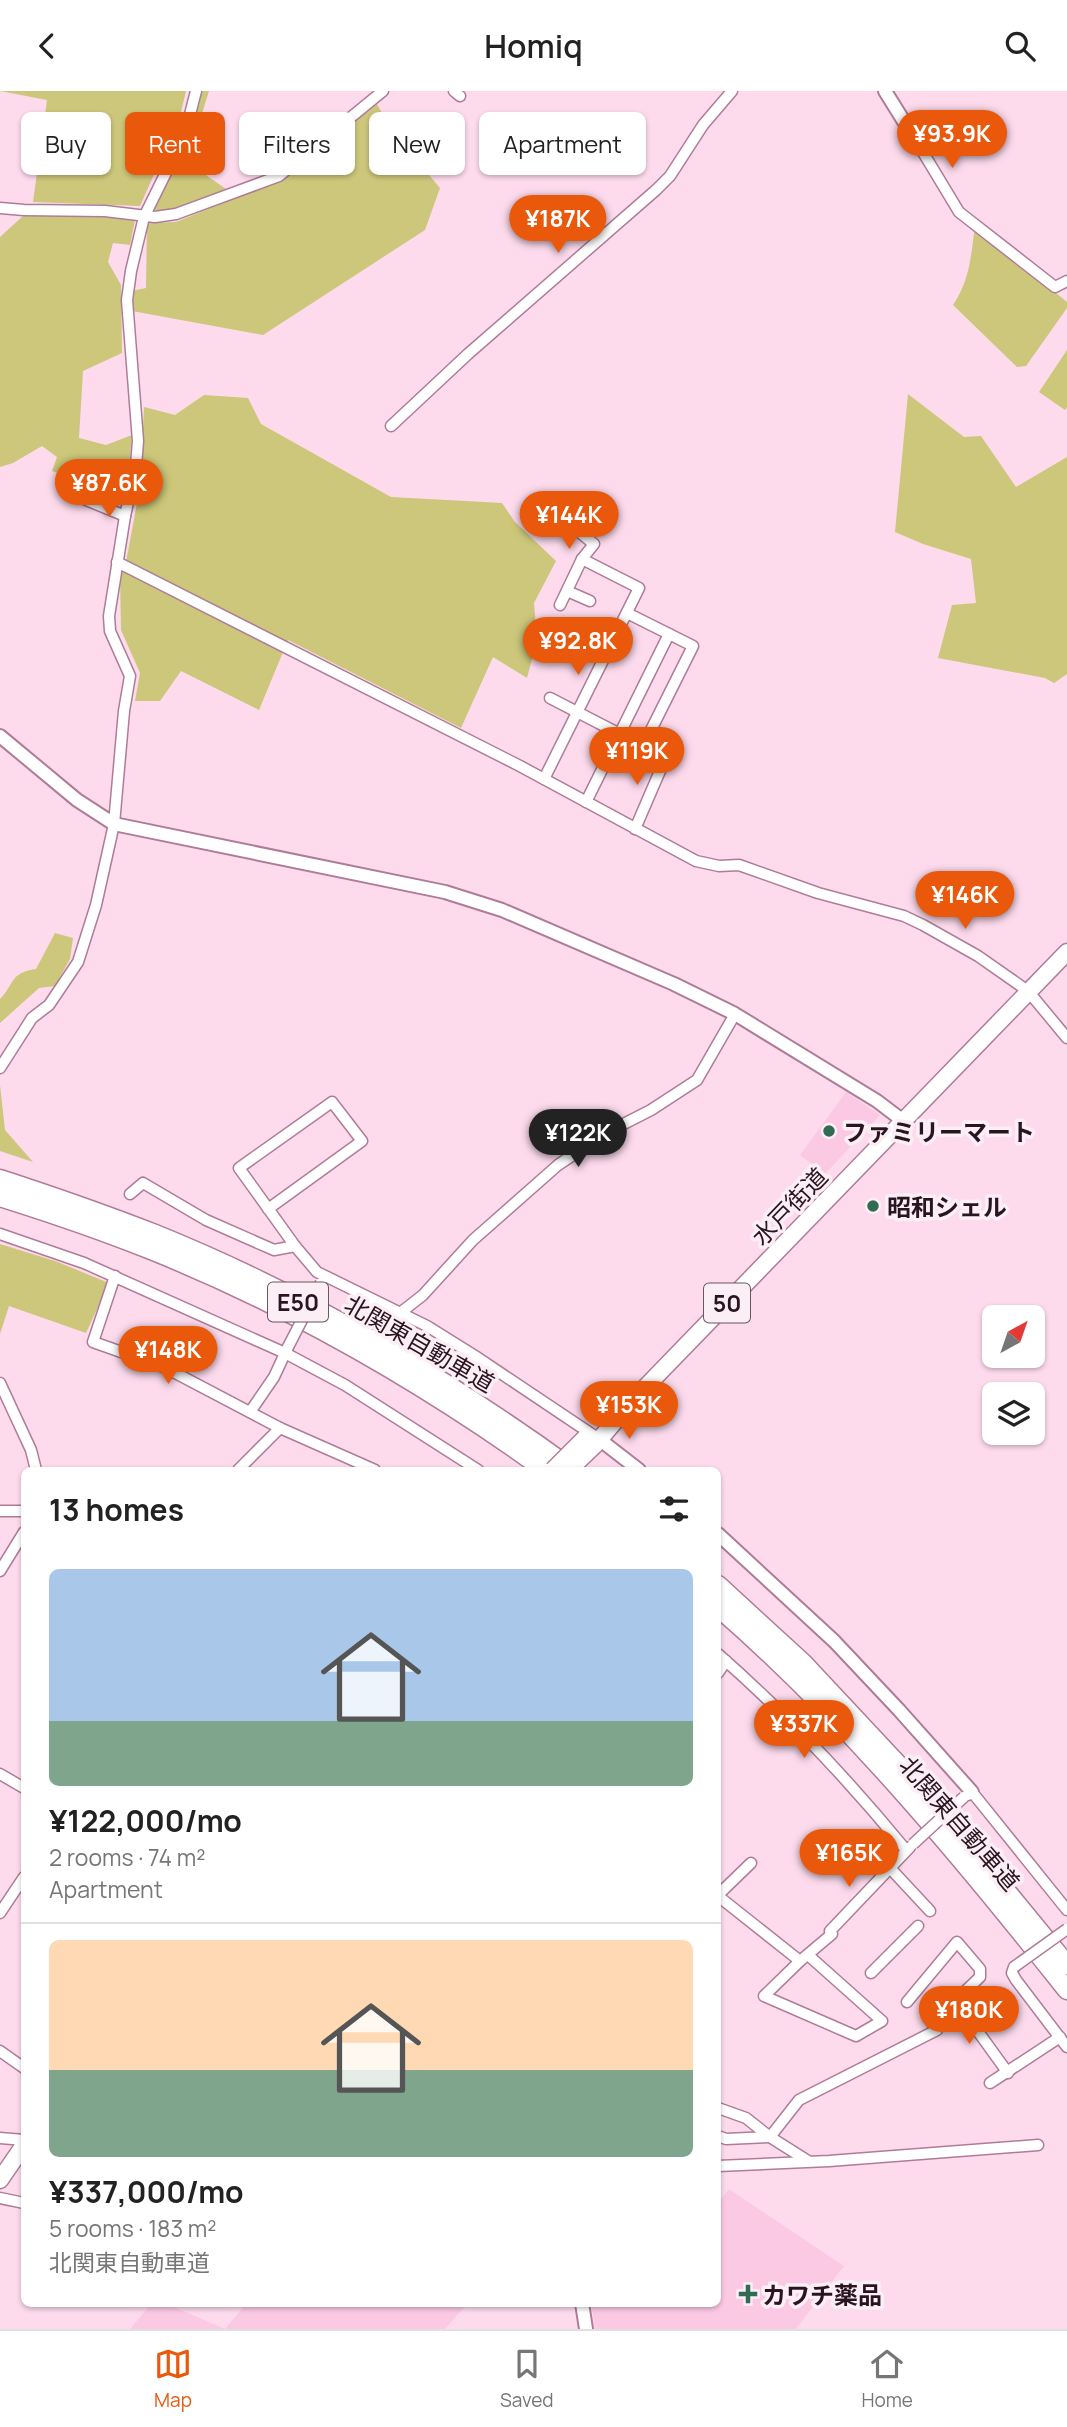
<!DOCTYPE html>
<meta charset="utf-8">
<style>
body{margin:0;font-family:Manrope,"Noto Sans JP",sans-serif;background:#f6f6f6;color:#222;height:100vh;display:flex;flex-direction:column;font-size:26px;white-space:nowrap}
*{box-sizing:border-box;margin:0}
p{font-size:23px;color:#767676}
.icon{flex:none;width:38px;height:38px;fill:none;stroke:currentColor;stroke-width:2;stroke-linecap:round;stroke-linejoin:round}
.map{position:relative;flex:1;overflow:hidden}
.drawer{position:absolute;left:21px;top:1376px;width:700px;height:840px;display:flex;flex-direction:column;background:#fff;border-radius:10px;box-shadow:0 2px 5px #0004}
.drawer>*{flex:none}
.guide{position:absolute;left:21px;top:21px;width:700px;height:63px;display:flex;gap:14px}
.needle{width:46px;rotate:40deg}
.tools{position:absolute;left:982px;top:1214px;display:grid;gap:14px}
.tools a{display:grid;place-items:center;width:63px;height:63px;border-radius:10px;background:#fff;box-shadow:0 2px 5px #0004;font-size:35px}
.price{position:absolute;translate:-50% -60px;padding:0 16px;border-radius:24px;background:#ea580c;color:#fff;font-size:23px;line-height:46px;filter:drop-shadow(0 2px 4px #0008)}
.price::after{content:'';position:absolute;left:50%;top:42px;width:21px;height:16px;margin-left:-10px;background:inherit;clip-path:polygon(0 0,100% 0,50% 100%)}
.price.current{background:#222;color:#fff}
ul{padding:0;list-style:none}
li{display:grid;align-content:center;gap:14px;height:371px;padding:0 28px}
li+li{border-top:2px solid #e0e0e0}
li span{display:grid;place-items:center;height:217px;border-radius:10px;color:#555}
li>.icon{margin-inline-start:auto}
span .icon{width:126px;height:126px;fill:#fffc;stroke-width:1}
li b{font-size:30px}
h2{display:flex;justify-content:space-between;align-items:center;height:84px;padding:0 28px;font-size:30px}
.chip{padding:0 24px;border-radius:10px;background:#fff;box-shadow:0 2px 5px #0004;font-size:24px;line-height:63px}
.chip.current{background:#ea580c;color:#fff}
header{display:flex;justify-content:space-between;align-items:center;height:91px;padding:0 28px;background:#fff;font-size:32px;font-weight:600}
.dock{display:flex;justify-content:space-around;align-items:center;height:98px;border-top:2px solid #e0e0e0;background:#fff;font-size:19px;color:#767676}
.dock a{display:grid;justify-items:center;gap:4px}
.dock .current{color:#ea580c}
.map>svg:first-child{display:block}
.built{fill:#fcc9e4}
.green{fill:#ccc77a}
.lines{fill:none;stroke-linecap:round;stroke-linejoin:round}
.minor-casing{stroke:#af7c98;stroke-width:13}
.tertiary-casing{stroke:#af7c98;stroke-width:16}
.primary-casing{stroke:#af7c98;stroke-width:19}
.motorway-casing{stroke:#af7c98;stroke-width:21}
.minor{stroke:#fff;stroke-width:10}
.tertiary{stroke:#fff;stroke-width:12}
.primary{stroke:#fff;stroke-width:16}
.motorway{stroke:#fff;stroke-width:18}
.minor-bridge-casing{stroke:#af7c98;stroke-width:13;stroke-linecap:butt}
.primary-bridge-casing{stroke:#af7c98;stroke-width:19;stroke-linecap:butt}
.minor-bridge{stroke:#fff;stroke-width:10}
.primary-bridge{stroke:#fff;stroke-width:16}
.poi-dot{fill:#326b54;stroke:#fbeff5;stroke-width:2.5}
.labels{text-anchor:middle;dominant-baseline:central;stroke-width:7;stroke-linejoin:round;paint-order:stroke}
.shield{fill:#fbeff5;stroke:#685660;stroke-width:2}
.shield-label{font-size:23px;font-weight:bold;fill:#291520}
.poi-label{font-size:24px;font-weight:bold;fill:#291520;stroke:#fbeff5;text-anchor:start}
.street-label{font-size:24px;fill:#291520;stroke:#fbeff5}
</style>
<header><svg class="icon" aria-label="back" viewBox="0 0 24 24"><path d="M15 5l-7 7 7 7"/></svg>Homiq<svg class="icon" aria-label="search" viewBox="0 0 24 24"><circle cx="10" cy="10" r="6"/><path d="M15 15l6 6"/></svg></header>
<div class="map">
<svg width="1067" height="2238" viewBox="0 0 1067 2238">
<rect width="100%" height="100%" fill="#fddbed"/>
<g class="built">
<polygon points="846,1001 880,1024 825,1083 800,1064"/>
<polygon points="729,2098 844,2175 796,2238 595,2238 591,2212 718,2212 718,2112"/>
<polygon points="152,2212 165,2212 225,2238 130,2238"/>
<polygon points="247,2212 468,2212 445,2238 225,2238"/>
</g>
<g class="green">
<polygon points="0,0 186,0 180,25 140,115 33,111 47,9"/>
<path d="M201 0H209L187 71 226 98C208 105 170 126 153 118L189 43Z"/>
<polygon points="377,13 392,40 440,97 425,139 263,244 132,220 131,200 146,197 147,132 176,131 285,87"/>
<polygon points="106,124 135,129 130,154 113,152 108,171 121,194 122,262 83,280 79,347 106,354 132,344 128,387 97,387 82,381 73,387 52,380 57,366 42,355 13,372 0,376 0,146 23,125"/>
<path d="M975 135 1067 211V217L1026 275 1017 276 953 214C970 189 971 164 975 135Z"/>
<polygon points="1067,259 1067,316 1065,319 1039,301"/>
<polygon points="908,303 964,346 981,345 1016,396 1067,366 1067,583 1054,592 1045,587 938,567 952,514 976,512 971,468 923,453 895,441"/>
<polygon points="204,304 248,307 261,333 391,406 502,412 515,431 556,470 534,512 537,549 527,587 493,566 461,637 288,549 259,619 181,580 160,610 135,610 140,582 121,539 120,486 126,471 140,396 144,316 175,324"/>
<path d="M55 842 73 847 70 868 55 895 39 897 0 932V908C15 893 9 882 36 878Z"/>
<polygon points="0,994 5,1039 33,1071 0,1060"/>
<polygon points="0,1153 55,1170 109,1192 86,1242 9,1215 0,1243"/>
</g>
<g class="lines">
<defs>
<g id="minor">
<polyline points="454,0 460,5"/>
<polyline points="918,53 959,121 1055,196 1067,190"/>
<polyline points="0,117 24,119 105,120 155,126 176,123 279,85 383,0"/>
<polyline points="391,335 468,263 656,99 670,85 703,34 732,0"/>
<polyline points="74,404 125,425"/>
<polyline points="546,414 594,453 582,468 560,514"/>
<polyline points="117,471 520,675 696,770 719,775 739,774 818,802 904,825 923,834 978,865 1028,900 1067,947"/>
<polyline points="567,500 590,510"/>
<polyline points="550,607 643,655 693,555 669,543"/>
<polyline points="544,688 639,497 582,468"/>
<polyline points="586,711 669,543 627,522"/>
<polyline points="635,738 666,666"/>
<polyline points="0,977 32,927 49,914 78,871 96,814 114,733 124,620 130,585 110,540 109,525 125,425 136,375 138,350 127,209 131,180 144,126 185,43 196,0"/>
<polyline points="130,1103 143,1092 206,1129 274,1159 295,1155"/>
<polyline points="268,1118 362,1050 332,1011 239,1077 295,1155 317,1181 427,1235 475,1265 596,1346"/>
<polyline points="0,1143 84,1172 285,1262 345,1294 478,1379"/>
<polyline points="115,1185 93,1251 164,1276 280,1337 375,1379"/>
<polyline points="400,1222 423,1204 473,1149 558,1074 604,1043 651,1019 697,989 735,923"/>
<polyline points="0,1292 31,1359 36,1379"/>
<polyline points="250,1321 274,1286 288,1256"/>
<polyline points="238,1379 280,1337"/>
<polyline points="0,1420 24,1420"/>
<polyline points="0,1480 24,1441"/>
<path d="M718 1563C783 1620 851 1692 906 1759"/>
<polyline points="718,1582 726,1570"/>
<polyline points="0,1683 24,1697"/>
<polyline points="968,1704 972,1701 1067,1819"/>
<polyline points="890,1777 930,1820"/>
<polyline points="718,1804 751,1772"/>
<polyline points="718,1805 800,1870 832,1843"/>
<polyline points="0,1822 24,1786"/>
<polyline points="830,1840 910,1756"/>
<polyline points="800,1870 764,1905 856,1945 882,1930 808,1864"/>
<polyline points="1014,1876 1012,1882 1016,1889 1067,1956"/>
<polyline points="871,1882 918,1835"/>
<polyline points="956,1910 1008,1982"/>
<polyline points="907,1911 957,1851 980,1878 980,1886 932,1932"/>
<polyline points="0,1960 24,1977"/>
<polyline points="990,1992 1060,1946"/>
<polyline points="718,2017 746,2027 770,2046 808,2070"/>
<polyline points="718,2045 726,2048 770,2046 799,2009 937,1939"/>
<polyline points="0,2047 24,2049"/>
<polyline points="718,2075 829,2070 1038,2054"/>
<polyline points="0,2107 24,2112"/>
</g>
<g id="tertiary">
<polyline points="885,0 918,53"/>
<polyline points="0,645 77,709 114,733 445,801 502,819 674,893 735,923 877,1010 902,1029"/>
<polyline points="599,1348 639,1379"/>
<polyline points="718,1443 834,1550 899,1619 972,1701"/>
<polyline points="582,2212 586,2238"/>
</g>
<g id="primary">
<polyline points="594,1355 632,1310 1067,861"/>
<polyline points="0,2089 24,2054"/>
</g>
<g id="motorway">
<path d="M0 1088C52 1105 104 1123 155 1143 301 1202 446 1286 573 1379"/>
<path d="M0 1106C51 1122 101 1139 151 1159 290 1215 424 1292 545 1379"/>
<polyline points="718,1494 803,1572 934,1712 1067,1874"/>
<path d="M718 1516C848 1629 960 1764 1067 1899"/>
</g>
</defs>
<use href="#minor" class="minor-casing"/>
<use href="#tertiary" class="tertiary-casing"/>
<use href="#primary" class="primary-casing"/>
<use href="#motorway" class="motorway-casing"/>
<use href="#minor" class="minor"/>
<use href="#tertiary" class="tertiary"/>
<use href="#primary" class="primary"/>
<use href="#motorway" class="motorway"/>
<defs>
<g id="minor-bridge">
<polyline points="288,1256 321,1192"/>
<polyline points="913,1753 964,1706"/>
<polyline points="1014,1876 1067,1838"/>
</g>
<g id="primary-bridge">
<polyline points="553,1379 585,1347"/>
<polyline points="569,1379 594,1355"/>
</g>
</defs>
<use href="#minor-bridge" class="minor-bridge-casing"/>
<use href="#primary-bridge" class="primary-bridge-casing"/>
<use href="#minor-bridge" class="minor-bridge"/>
<use href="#primary-bridge" class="primary-bridge"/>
</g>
<g class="poi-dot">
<circle cx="829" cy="1040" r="7"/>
<circle cx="873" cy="1115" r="7"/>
<path d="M744.5 2192.5h7v7h7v7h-7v7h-7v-7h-7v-7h7z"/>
</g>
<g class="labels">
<g class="shield">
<rect x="268" y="1191.5" width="60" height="39" rx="5"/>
<rect x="704" y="1192.5" width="46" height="39" rx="5"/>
</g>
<g class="shield-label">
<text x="298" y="1211">E50</text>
<text x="727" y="1212">50</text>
</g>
<g class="poi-label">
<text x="843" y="1040">ファミリーマート</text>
<text x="887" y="1115">昭和シェル</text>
<text x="762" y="2203">カワチ薬品</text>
</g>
<g class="street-label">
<text transform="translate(789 1115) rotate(-46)">水戸街道</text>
<text transform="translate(420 1252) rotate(30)">北関東自動車道</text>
<text transform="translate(960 1732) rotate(49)">北関東自動車道</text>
</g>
</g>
</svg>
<div class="tools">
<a><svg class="needle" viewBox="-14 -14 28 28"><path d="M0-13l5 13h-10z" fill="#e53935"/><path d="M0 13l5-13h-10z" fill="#767676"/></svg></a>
<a><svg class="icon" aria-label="layers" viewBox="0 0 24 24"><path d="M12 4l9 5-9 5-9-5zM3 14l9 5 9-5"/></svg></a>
</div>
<b class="price" style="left:952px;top:79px">¥93.9K</b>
<b class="price" style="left:558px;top:164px">¥187K</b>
<b class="price" style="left:109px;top:428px">¥87.6K</b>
<b class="price" style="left:569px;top:460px">¥144K</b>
<b class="price" style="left:578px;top:586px">¥92.8K</b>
<b class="price" style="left:637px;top:696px">¥119K</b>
<b class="price" style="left:965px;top:840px">¥146K</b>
<b class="price current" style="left:578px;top:1078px">¥122K</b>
<b class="price" style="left:168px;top:1295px">¥148K</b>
<b class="price" style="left:629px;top:1350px">¥153K</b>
<b class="price" style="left:804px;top:1669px">¥337K</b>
<b class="price" style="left:849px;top:1798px">¥165K</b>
<b class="price" style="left:969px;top:1955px">¥180K</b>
<div class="guide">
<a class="chip">Buy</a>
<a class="chip current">Rent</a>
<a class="chip">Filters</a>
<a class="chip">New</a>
<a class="chip">Apartment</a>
</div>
<section class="drawer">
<h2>13 homes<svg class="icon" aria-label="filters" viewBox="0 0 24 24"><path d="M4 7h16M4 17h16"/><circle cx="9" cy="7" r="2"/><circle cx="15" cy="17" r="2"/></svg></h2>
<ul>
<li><span style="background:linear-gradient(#a9c7e8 70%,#7fa58c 0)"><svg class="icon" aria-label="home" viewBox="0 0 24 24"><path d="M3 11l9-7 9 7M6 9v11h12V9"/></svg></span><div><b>¥122,000/mo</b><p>2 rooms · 74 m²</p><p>Apartment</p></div></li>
<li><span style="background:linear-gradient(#ffd9b3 60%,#7fa58c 0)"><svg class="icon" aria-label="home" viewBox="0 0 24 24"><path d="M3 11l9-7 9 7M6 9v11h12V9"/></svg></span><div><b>¥337,000/mo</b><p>5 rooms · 183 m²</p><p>北関東自動車道</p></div></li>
</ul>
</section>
</div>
<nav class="dock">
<a class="current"><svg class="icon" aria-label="map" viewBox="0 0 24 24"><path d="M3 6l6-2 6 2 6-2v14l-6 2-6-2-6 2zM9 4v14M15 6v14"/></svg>Map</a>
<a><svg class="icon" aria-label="saved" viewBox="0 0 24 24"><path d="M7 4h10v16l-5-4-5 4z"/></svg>Saved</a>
<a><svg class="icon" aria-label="home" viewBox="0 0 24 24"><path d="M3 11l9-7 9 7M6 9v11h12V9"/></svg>Home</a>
</nav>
